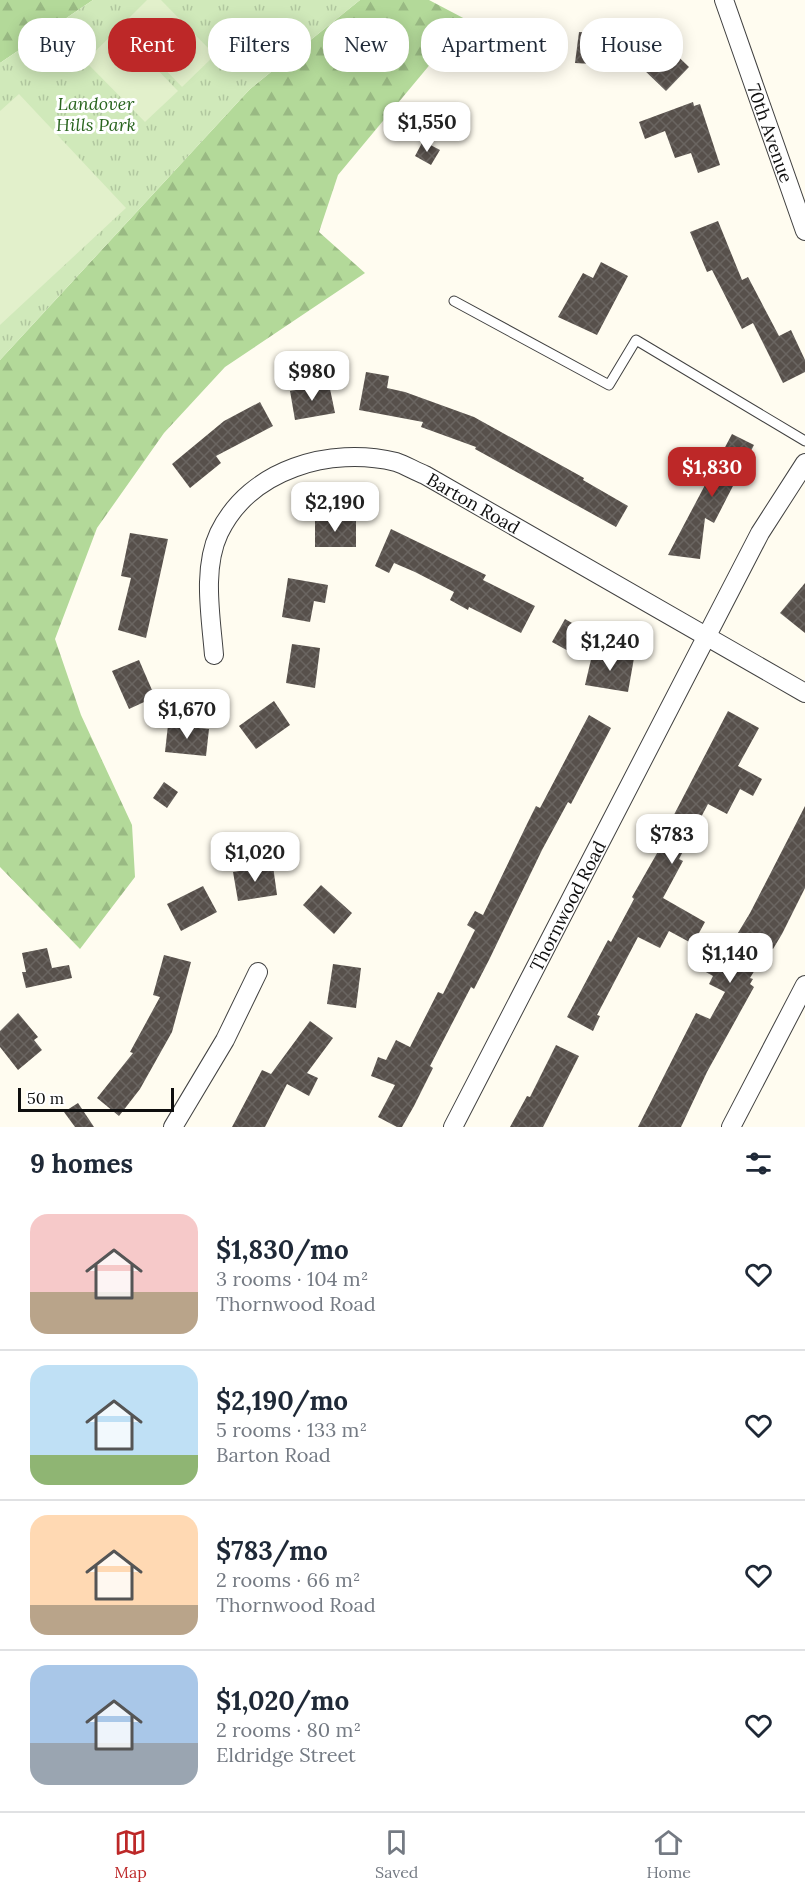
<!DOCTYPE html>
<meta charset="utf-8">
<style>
body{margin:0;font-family:Lora,serif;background:#f2f2f3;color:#1f2937;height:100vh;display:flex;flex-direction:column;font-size:22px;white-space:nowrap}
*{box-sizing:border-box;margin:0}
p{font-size:20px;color:#747a83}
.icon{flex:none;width:33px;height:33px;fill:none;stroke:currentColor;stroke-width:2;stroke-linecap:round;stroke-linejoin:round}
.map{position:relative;height:1127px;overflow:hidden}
.panel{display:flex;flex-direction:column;background:#fff;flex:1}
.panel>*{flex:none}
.banner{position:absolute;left:18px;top:18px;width:770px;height:54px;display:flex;gap:12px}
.scale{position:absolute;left:18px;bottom:15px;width:156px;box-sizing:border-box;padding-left:6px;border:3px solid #0e0e0e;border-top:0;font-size:16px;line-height:21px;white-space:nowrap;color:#0e0e0e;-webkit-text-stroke:4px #fff;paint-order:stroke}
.price{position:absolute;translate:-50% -51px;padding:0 14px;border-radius:12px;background:#fff;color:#222;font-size:20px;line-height:39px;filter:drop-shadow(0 2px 3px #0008)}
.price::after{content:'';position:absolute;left:50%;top:36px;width:18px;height:14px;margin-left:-9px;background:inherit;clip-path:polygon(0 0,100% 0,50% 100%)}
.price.selected{background:#bd2828;color:#fff}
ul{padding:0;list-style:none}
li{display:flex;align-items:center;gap:18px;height:150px;padding:0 30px}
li+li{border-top:2px solid #e0e1e3}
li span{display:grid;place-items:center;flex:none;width:168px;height:120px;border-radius:18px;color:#555}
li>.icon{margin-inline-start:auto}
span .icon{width:72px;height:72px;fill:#fffc;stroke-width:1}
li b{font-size:26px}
h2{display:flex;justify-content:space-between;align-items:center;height:72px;padding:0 30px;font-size:26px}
.chip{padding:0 21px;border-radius:24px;background:#fff;box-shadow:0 3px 15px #0003;font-size:21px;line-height:54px}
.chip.selected{background:#bd2828;color:#fff}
.dock{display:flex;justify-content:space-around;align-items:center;height:84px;border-top:2px solid #e0e1e3;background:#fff;font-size:16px;color:#747a83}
.dock a{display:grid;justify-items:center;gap:3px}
.dock .selected{color:#bd2828}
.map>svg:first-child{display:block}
.forest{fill:url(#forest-firs)}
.park{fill:url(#park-tufts)}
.pitch{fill:#e2f0cb}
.building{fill:url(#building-cross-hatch)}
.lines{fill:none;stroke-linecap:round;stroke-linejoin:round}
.service-casing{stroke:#414141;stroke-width:11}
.minor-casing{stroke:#414141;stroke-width:20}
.service{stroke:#fff;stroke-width:9}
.minor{stroke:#fff;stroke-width:18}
.labels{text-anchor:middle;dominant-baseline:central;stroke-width:6;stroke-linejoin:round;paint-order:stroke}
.park-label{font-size:18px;font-style:italic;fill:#2a651f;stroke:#fff}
.street-label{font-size:18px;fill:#0e0e0e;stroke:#fff}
</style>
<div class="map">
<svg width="805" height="1127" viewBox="0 0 805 1127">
<defs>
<pattern id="forest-firs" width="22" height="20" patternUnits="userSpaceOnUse" patternTransform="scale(1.5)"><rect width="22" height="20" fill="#b3d999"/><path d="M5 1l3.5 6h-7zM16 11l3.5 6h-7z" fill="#99b983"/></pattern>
<pattern id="park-tufts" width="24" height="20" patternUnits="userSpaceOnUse" patternTransform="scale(1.5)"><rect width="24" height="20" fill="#d0e9ba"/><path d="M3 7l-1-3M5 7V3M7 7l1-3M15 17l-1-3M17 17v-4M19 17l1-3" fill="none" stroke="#b1c79f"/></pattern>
<pattern id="building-cross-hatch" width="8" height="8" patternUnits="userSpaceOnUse" patternTransform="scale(1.5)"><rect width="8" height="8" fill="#57504b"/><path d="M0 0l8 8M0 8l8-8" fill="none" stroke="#6a6561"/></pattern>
</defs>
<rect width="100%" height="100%" fill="#fffcf0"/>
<g class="forest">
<polygon points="0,0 93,0 0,63"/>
<polygon points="360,0 429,0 467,20 338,175 319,232 365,273 225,367 164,433 97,528 55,639 81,715 132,825 135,877 80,949 0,867 0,360 250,89"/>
</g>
<polygon class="park" points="93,0 360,0 250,89 0,360 0,63"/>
<g class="pitch">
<polygon points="147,0 161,0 215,55 182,87 122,25"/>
<polygon points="118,29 178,91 145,122 85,61"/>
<polygon points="19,94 126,208 0,325 0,111"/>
</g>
<g class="building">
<polygon points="518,28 562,31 552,61 516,60"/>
<polygon points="579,32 610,33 608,65 575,63"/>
<polygon points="665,44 689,67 666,91 641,67"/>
<polygon points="693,102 694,106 700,104 720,165 698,173 691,153 675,158 665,131 645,139 639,122"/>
<polygon points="423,141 440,150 431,165 415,156"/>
<polygon points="718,221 742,280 748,277 779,336 791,330 805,360 805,372 783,383 753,323 742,329 712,270 707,272 690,232"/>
<polygon points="601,262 628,276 597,335 558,317 583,273 593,278"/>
<polygon points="366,372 389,376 387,388 405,392 474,417 584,478 583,480 628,506 616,527 475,449 476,447 421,427 423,422 359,410"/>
<polygon points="329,384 335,413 295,420 290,391"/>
<polygon points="260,402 273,426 216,456 221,463 190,488 172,464 224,421"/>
<polygon points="732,434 754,445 714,523 705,518 700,559 668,555"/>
<polygon points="315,518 356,519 356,547 315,547"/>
<polygon points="391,529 486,575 483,580 535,606 521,633 469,607 468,610 450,600 454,592 415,572 394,563 389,573 375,566"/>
<polygon points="130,533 168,539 146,638 118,630 131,578 121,576"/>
<polygon points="288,578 328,585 325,603 314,601 310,622 282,617"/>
<polygon points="805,583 805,633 780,613"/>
<polygon points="565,619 595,636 583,659 552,642"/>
<polygon points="292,644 320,648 315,688 286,683"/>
<polygon points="593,651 634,658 628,692 585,685"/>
<polygon points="139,660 155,697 129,709 112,671"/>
<polygon points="274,701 290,725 256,749 239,726"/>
<polygon points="728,711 759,728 738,766 762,779 753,796 740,789 727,814 708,804 679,859 683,861 663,898 705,922 693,944 669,931 660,948 638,937 597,1015 600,1016 593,1031 567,1017 608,940 611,942 634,899 632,897 668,834 665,832"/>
<polygon points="589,715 611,728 571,804 568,802 542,850 489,960 474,989 471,987 430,1066 433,1068 414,1106 402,1127 397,1127 378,1117 395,1085 371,1076 378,1057 386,1060 396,1040 410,1047 438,992 443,994 475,930 467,925 475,911 483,915 527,824 536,806 540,808"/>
<polygon points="168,725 209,729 206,756 165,752"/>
<polygon points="164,782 178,792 167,808 153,798"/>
<polygon points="805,806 805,888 782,934 773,949 769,947 750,978 753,979 750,984 754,987 707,1072 681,1127 638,1127 696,1013 710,1019 725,992 709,984 713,976 688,962 696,947 721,961 750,913"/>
<polygon points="273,866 277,895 238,901 233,872"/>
<polygon points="321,885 352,913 334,934 303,905"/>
<polygon points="203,886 217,912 181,931 167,904"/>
<polygon points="47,948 52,968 69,965 72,978 26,988 22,972 26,972 22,953"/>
<polygon points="164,955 191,962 172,1032 140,1089 119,1116 97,1098 133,1053 130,1052 160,997 153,995"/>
<polygon points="333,964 361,968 356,1008 327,1004"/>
<polygon points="18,1013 38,1037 34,1040 42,1050 18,1070 0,1047 0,1031"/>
<polygon points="310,1021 333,1038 307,1073 318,1078 309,1096 287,1084 265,1127 232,1127 262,1070 271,1074"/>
<polygon points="556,1045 579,1056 543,1127 510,1127 527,1096 530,1097"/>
<polygon points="78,1103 94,1127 75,1127 64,1112"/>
</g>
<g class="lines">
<defs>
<polyline id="service" points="454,301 609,385 636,340 805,441"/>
<g id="minor">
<path id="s1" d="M724 0 805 231"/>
<path id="s2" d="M214 655C211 617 202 569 219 533 250 469 330 446 396 462 405 465 415 471 425 475L805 693"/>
<polyline points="173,1127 225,1040 258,972"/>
<path id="s3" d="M453 1127 760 533 805 463"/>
<polyline points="731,1127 805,985"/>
</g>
</defs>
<use href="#service" class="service-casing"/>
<use href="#minor" class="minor-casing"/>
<use href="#service" class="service"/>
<use href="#minor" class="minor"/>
</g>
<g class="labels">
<g class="park-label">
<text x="96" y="103">Landover<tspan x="96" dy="21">Hills Park</tspan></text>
</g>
<g class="street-label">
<text stroke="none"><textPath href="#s1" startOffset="141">70th Avenue</textPath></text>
<text stroke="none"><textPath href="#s2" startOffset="417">Barton Road</textPath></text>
<text stroke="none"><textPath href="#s3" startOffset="249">Thornwood Road</textPath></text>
</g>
</g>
</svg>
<div class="scale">50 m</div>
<b class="price" style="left:427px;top:153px">$1,550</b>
<b class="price" style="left:312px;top:402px">$980</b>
<b class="price selected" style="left:712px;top:498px">$1,830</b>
<b class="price" style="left:335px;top:533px">$2,190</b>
<b class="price" style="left:610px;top:672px">$1,240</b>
<b class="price" style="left:187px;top:740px">$1,670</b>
<b class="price" style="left:672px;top:865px">$783</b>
<b class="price" style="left:255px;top:883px">$1,020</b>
<b class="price" style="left:730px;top:984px">$1,140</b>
<div class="banner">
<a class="chip">Buy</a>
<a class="chip selected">Rent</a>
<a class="chip">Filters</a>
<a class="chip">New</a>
<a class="chip">Apartment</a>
<a class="chip">House</a>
</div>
</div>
<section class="panel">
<h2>9 homes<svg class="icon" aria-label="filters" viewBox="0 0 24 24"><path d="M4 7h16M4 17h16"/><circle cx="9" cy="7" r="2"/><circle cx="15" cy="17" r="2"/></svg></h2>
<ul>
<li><span style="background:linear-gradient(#f6c9c9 65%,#b9a48a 0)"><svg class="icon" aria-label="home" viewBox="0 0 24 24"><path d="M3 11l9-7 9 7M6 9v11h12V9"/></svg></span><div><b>$1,830/mo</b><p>3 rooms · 104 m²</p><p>Thornwood Road</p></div><svg class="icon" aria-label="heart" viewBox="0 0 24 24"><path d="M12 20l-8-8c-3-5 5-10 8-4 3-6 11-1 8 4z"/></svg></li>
<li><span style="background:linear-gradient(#bfe0f5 75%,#8fb573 0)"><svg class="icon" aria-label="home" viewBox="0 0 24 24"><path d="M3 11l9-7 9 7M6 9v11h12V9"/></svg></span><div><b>$2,190/mo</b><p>5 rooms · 133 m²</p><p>Barton Road</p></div><svg class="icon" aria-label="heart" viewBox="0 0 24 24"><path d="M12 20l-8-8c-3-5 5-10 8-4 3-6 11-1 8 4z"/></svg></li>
<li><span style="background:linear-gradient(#ffd9b3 75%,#b9a48a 0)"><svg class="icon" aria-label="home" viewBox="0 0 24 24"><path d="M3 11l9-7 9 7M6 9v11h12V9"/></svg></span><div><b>$783/mo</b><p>2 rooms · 66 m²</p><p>Thornwood Road</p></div><svg class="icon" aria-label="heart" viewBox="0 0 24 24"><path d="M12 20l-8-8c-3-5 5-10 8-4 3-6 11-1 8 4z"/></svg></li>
<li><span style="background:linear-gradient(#a9c7e8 65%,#9aa5b1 0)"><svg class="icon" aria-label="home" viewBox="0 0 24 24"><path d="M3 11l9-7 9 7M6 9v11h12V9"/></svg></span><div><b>$1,020/mo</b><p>2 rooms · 80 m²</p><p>Eldridge Street</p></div><svg class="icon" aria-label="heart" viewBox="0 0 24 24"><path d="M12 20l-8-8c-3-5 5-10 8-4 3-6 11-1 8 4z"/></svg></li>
</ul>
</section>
<nav class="dock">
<a class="selected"><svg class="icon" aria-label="map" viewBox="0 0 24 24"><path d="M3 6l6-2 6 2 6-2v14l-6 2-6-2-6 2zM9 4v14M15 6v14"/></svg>Map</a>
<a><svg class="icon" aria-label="saved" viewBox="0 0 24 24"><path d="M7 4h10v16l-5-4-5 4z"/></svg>Saved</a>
<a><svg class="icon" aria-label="home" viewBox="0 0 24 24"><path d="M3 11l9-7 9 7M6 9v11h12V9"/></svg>Home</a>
</nav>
